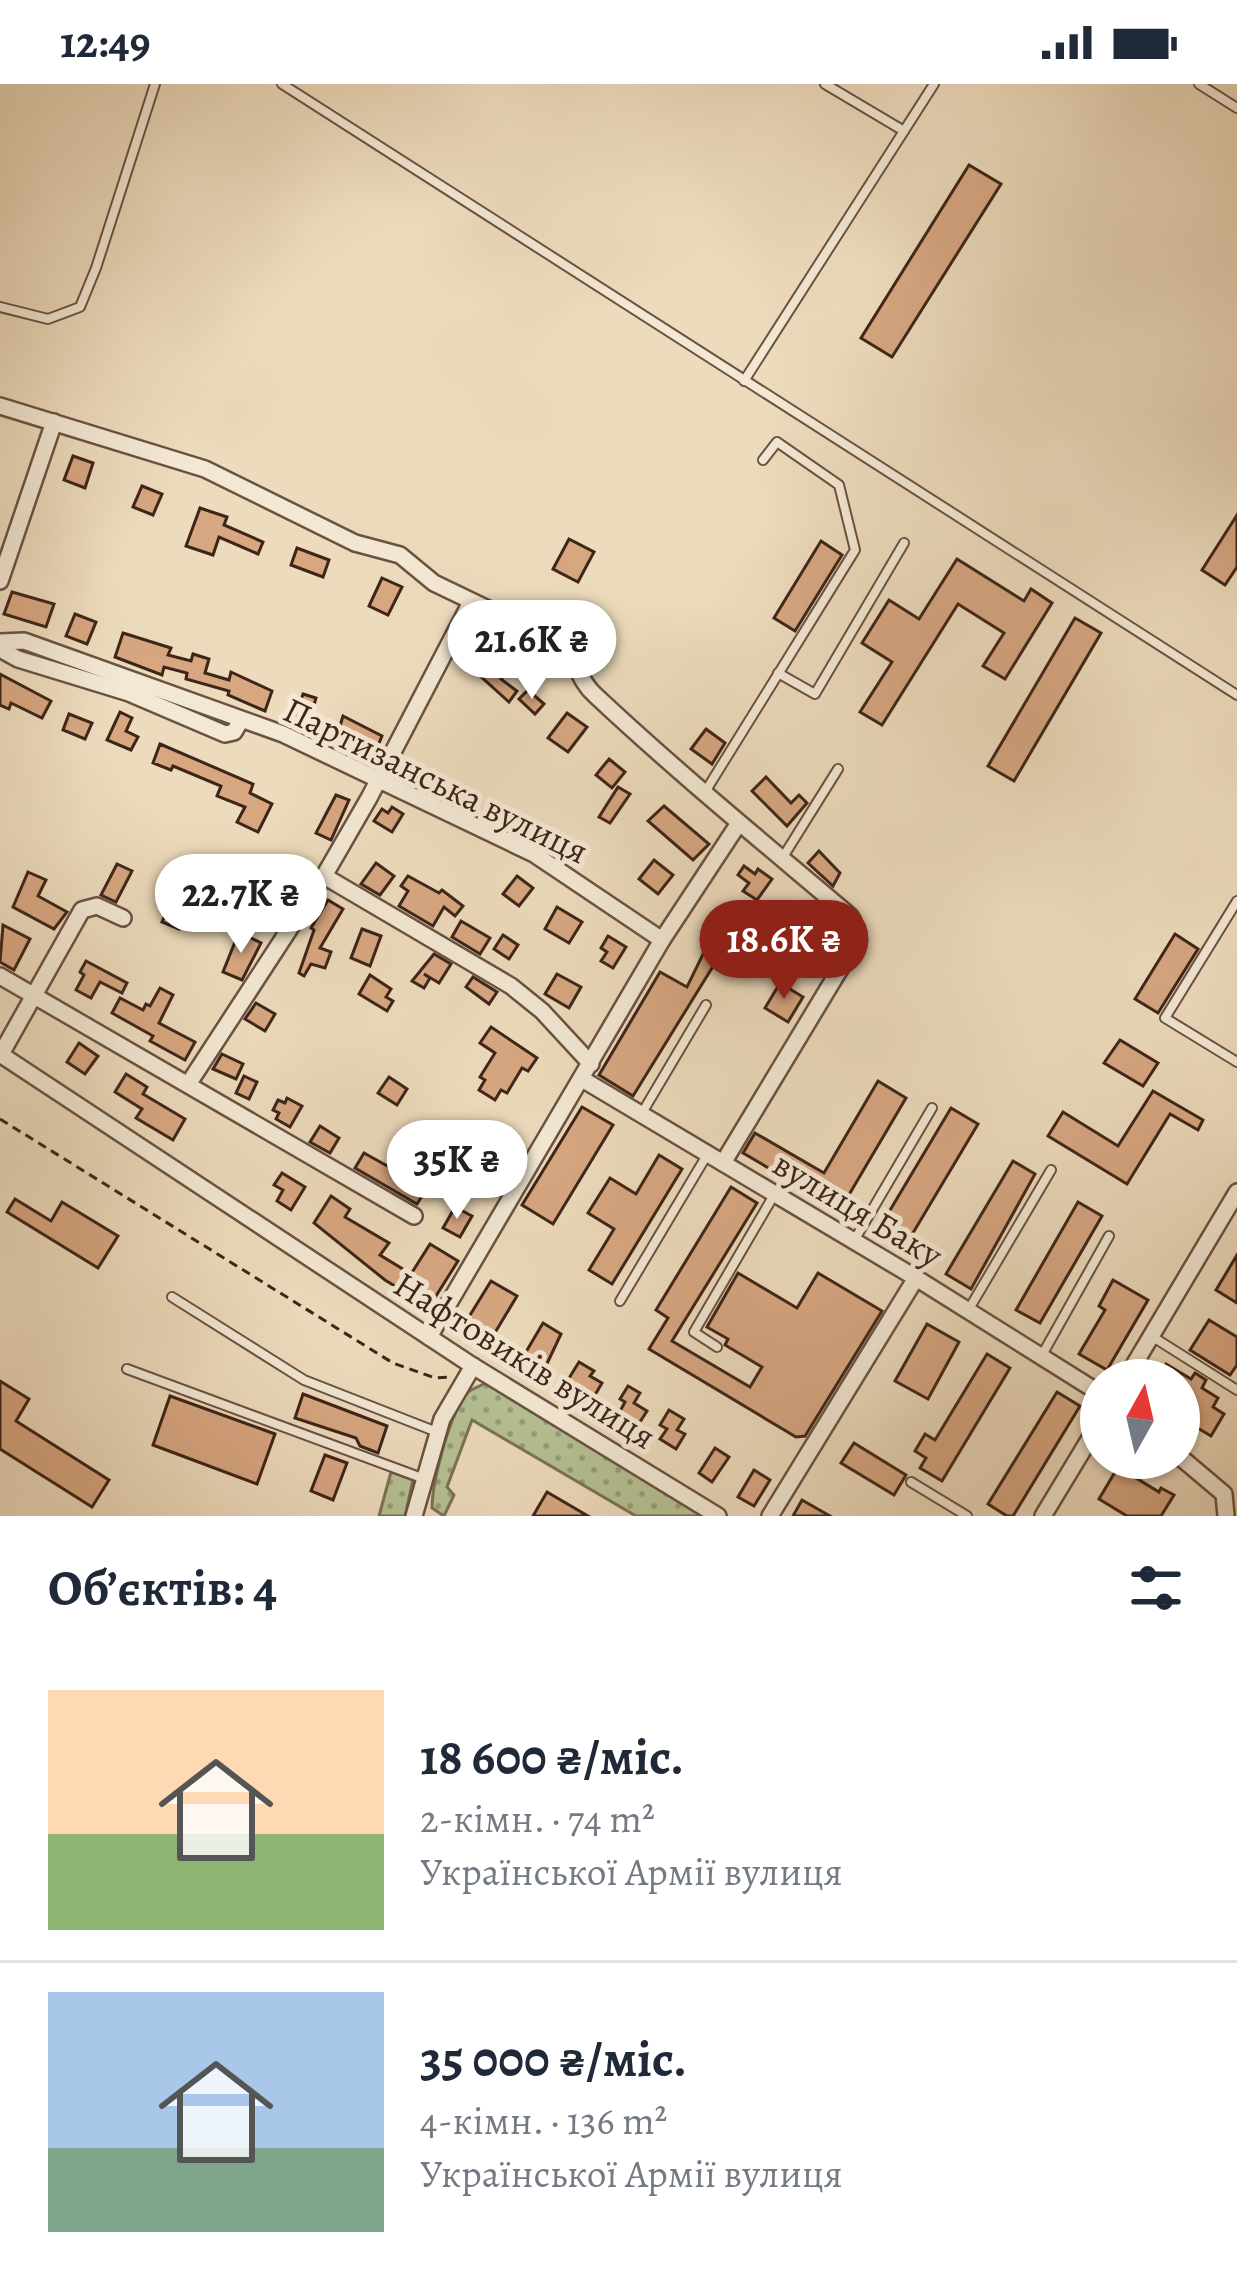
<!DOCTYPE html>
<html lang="uk">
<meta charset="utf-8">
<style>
body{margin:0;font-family:Alegreya,serif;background:#f2f2f3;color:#1f2937;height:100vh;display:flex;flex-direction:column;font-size:45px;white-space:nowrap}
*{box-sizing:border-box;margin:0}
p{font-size:39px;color:#747a83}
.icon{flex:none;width:66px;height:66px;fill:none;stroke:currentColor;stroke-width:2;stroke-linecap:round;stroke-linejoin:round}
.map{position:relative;height:1432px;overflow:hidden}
.drawer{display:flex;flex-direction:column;background:#fff;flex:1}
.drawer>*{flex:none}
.needle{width:78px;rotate:8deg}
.fabs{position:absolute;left:1080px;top:1275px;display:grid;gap:24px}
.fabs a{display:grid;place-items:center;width:120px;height:120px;border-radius:50%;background:#fff;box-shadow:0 3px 9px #0004;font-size:60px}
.price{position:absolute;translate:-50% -102px;padding:0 27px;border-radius:42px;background:#fff;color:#222;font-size:39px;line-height:78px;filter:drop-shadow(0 3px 6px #0008)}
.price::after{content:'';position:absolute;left:50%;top:72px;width:36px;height:27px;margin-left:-18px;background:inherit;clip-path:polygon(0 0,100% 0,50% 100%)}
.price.active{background:#8f2418;color:#fff}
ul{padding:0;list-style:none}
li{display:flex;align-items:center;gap:36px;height:300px;padding:0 48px}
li+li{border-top:3px solid #e0e1e3}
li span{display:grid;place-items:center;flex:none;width:336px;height:240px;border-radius:0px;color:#555}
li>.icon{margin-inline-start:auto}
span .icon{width:144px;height:144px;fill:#fffc;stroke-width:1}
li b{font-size:51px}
h2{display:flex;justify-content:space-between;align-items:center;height:144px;padding:0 48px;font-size:51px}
.status{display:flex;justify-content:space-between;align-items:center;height:84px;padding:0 60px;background:#fff;direction:ltr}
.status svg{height:33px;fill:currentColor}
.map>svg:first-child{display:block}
.grass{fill:url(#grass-dots);stroke:#7a7356;stroke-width:3}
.building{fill:#d7a782;stroke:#3e2518;stroke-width:3}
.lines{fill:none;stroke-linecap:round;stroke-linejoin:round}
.lane-casing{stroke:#6a5241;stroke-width:12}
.street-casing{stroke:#6a5241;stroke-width:20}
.path{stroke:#3e2518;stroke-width:3;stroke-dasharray:9 6;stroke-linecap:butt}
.lane{stroke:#f3e8d4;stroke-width:8}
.street{stroke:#f3e8d4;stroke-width:15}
.labels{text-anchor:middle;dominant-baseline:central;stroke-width:10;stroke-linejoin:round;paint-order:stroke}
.street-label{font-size:36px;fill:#3e2518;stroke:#f3e8d4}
</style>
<div class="status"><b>12:49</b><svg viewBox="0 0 49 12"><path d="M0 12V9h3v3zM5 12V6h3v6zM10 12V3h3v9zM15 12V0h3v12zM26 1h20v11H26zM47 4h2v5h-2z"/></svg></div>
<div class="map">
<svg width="1237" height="1432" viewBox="0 0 1237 1432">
<defs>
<pattern id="grass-dots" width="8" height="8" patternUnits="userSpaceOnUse" patternTransform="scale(3)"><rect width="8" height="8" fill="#b6c193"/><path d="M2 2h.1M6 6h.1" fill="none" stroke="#959d77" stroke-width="1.8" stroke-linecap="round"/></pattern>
</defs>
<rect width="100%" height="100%" fill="#eddbbd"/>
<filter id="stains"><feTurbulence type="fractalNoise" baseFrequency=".00167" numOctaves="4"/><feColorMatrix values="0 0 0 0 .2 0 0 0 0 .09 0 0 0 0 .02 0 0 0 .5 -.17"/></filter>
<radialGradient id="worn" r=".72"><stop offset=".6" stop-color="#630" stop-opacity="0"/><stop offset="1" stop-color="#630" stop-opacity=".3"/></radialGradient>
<g class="grass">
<path d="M486 1299 703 1432H636L472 1336 447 1403 454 1411 444 1432 432 1424C432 1399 450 1327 468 1308 473 1304 480 1302 486 1299Z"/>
<polygon points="391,1388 413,1396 405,1432 379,1432"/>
</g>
<g class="building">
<polygon points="969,81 1001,100 892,273 861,254"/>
<polygon points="73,372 93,379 85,404 64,396"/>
<polygon points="142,402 162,410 153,431 133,423"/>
<polygon points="200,424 227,433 224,441 263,458 258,470 219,453 213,471 186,462"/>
<polygon points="1237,431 1237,483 1225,501 1202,486"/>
<polygon points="569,455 594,468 578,498 553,485"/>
<polygon points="821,457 842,471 795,547 774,534"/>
<polygon points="297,464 329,476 323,493 291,481"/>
<polygon points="957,475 1024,517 1031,505 1052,519 1005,595 983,582 1004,549 958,520 882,641 860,628 892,578 862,559 889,516 919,535"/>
<polygon points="382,494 402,503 388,531 369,522"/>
<polygon points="12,508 54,520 46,543 4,530"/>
<polygon points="75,530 96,538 87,560 66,552"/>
<polygon points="1075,534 1101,549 1014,697 988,682"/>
<polygon points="123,549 171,564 168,571 191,577 193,570 209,575 205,589 229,596 231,588 272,607 265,627 228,611 229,607 186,595 187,589 164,583 162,591 115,573"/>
<polygon points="490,574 506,589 501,595 517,607 509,618 477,589"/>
<polygon points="0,590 51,617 42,634 11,619 9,625 0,621"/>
<polygon points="528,606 544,620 535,630 519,615"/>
<polygon points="303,610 316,614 310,635 291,630 295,615 301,616"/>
<polygon points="120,628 132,634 126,647 138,653 131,666 107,656"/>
<polygon points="567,629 587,643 568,668 548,654"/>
<polygon points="69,630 92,639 85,655 63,646"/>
<polygon points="343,632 382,652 375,669 337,652"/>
<polygon points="706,645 725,659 712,680 691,665"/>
<polygon points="160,660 253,700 250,709 272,720 258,748 237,738 245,723 217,712 221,702 173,682 171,686 153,679"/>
<polygon points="609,675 625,688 612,704 596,691"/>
<polygon points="766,693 791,719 799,711 807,719 787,742 752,707"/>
<polygon points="618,703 630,710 610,739 599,733"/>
<polygon points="336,711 349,716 331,756 316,749"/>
<polygon points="664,722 709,760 693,776 648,737"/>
<polygon points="392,723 403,730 392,748 374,737 382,725 388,729"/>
<polygon points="819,767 840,789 833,802 808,779"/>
<polygon points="654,776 673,791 658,810 639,795"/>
<polygon points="376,779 394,792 380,811 361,800"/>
<polygon points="117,780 132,787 116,818 101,811"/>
<polygon points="744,782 755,790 758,785 772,795 757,816 743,807 749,799 738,791"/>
<polygon points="28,788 46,796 38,812 67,828 54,845 13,823"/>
<polygon points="408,792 439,809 442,806 463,822 455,832 444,823 433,842 399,822 408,807 401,802"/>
<polygon points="517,792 533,804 519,822 503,810"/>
<polygon points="180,796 196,803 179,845 162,838"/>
<polygon points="278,797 297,809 290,821 270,809"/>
<polygon points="328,816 343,825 320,864 331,868 325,884 311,880 304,892 299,889 314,846 311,844"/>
<polygon points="557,823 582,838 569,859 545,845"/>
<polygon points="788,832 800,842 787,856 775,845"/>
<polygon points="461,837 490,854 480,870 452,853"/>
<polygon points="3,841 30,855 14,886 0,878"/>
<polygon points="362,845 381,852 370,882 351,874"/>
<polygon points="239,848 261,859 242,896 223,888"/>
<polygon points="1175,850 1198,865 1158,929 1135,915"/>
<polygon points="503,851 518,861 509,875 494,865"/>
<polygon points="608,852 626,863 613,884 601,877 607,868 601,864"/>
<polygon points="706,864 720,871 633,1012 599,991 660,888 687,903"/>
<polygon points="434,870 451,880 439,899 424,890 430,894 424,904 412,897"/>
<polygon points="86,877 127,899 122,909 100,898 91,914 76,906 84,891 80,888"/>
<polygon points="557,890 581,903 569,924 545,910"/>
<polygon points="370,891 391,905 386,913 393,917 387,927 359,910"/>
<polygon points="473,893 497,908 489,920 466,903"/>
<polygon points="780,899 803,913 788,938 765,924"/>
<polygon points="160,904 173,911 159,939 195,958 185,976 150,957 153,952 112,929 120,914 143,926 146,920 150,922"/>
<polygon points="256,919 275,930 265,947 245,935"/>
<polygon points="491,943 537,974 528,987 522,984 507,1009 501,1006 495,1016 479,1006 485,996 480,993 495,969 480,959"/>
<polygon points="1120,956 1158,979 1143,1002 1104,979"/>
<polygon points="79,959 98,972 85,990 67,978"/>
<polygon points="222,970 243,980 236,995 213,985"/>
<polygon points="126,990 147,1003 143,1010 185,1035 173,1056 136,1034 142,1025 115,1008"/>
<polygon points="244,992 257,998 249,1015 236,1009"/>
<polygon points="389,993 407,1005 397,1021 378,1009"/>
<polygon points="878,997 906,1014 840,1126 743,1069 755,1049 824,1089"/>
<polygon points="1153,1007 1203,1036 1198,1046 1170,1030 1127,1100 1048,1052 1063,1028 1118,1062"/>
<polygon points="287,1014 302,1022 290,1043 276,1035 279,1029 273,1026 278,1016 285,1019"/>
<polygon points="582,1023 613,1041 553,1140 522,1121"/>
<polygon points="951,1024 978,1040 904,1164 877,1148"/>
<polygon points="470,1039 487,1053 454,1096 436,1081"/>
<polygon points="320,1042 339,1054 330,1069 310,1058"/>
<polygon points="364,1069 427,1104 417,1120 355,1084"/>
<polygon points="659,1071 682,1085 612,1200 589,1186 614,1145 588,1129 610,1094 636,1110"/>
<polygon points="1013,1077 1035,1090 971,1205 946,1190"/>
<polygon points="282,1089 305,1103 291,1126 277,1117 283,1106 274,1101"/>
<polygon points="731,1103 757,1119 672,1257 750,1303 762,1283 725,1261 728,1255 707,1243 738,1189 797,1224 818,1189 882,1227 805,1352 796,1353 649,1265 668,1234 656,1226"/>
<polygon points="331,1112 350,1125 345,1133 389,1159 380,1171 411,1190 430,1160 458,1177 429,1223 385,1196 314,1139"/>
<polygon points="15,1115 51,1137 62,1118 118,1152 98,1184 7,1128"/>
<polygon points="1078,1118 1102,1132 1040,1239 1016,1226"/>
<polygon points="455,1123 472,1132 460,1153 443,1144"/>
<polygon points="1237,1171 1237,1219 1216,1206"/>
<polygon points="1113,1196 1148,1216 1107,1286 1079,1270 1105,1226 1099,1222"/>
<polygon points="491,1197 517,1212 493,1252 467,1236"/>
<polygon points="1209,1236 1237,1253 1237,1281 1230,1291 1190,1266"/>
<polygon points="543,1239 561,1250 544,1286 523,1273"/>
<polygon points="927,1240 959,1258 928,1315 895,1297"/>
<polygon points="987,1270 1010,1284 942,1397 920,1384 926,1374 915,1367 925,1350 935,1356"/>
<polygon points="579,1278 594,1287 590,1292 602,1299 592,1316 566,1299"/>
<polygon points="1166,1280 1191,1295 1195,1289 1206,1296 1202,1304 1218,1314 1213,1323 1224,1330 1211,1352 1179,1333 1179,1296 1157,1296"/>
<polygon points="0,1297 29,1315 16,1337 109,1396 92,1423 0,1365"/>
<polygon points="628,1302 640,1309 634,1319 647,1327 638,1341 619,1329 625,1318 620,1315"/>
<polygon points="1057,1308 1080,1322 1013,1432 1007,1432 988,1420"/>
<polygon points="303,1310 387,1342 378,1369 360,1362 356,1354 295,1334"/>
<polygon points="170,1312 275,1350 257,1400 153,1361"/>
<polygon points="669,1326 684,1335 677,1346 685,1350 676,1365 660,1355 667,1345 660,1341"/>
<polygon points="854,1359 906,1391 894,1411 841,1379"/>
<polygon points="715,1364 729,1373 712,1398 699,1389"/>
<polygon points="325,1371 347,1379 333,1416 311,1407"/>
<polygon points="1118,1383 1159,1408 1161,1404 1174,1411 1161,1432 1127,1432 1099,1415"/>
<polygon points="754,1386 770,1396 754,1422 738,1413"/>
<polygon points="547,1408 588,1432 533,1432"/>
<polygon points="802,1416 830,1432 793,1432"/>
</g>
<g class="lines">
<defs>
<g id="lane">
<polyline points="282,0 1237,611"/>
<polyline points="825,0 904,47"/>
<polyline points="1199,0 1237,24"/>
<polyline points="0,223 48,235 80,223 96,184 155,0"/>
<polyline points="744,297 934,0"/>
<polyline points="778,589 815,610 904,459"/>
<polyline points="705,708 855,466 839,401 777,358 763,376"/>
<polyline points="783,773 838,685"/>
<polyline points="1237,817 1165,934 1237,978"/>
<polyline points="642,1029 706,921"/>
<polyline points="855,1155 932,1024"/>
<polyline points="172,1213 304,1296 437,1348"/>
<polyline points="620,1217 707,1071"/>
<polyline points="969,1225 1051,1086"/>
<polyline points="1153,1253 1237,1306"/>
<polyline points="717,1263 694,1248 774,1111"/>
<polyline points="1042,1271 1109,1152"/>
<polyline points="127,1285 422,1394"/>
<polyline points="911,1398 967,1432"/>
</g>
<g id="street">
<path d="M0 322 205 385 355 459 400 471 434 499 559 559C577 574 577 595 595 611 677 688 764 759 850 832 861 848 851 864 843 880L723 1079"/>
<polyline points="0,497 54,338"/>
<polyline points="0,558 24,557 283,650 534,770 662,856"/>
<polyline points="0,565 18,575 129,609 225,650 234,648 241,636"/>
<polyline points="324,792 511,902 542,927 591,980"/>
<polyline points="0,892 414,1132"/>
<polyline points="0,970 473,1282 718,1432"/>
<polyline points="1,970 82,826 97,822 123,834"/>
<polyline points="582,995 916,1194 1101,1310"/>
<polyline points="189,999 324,792 369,714 471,518"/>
<polyline points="429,1253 662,856 739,739"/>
<polyline points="1125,1296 1237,1108"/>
<polyline points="1179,1372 1224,1410 1226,1432"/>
<polyline points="414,1432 442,1335 473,1282"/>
<polyline points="770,1432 916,1194"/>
<polyline points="1043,1432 1101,1336"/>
</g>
</defs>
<use href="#lane" class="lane-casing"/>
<use href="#street" class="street-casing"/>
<polyline class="path" points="0,1035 393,1279 435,1294 452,1293"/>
<use href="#lane" class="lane"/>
<use href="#street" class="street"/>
</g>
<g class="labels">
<g class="street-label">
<text transform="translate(436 696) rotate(26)">Партизанська вулиця</text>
<text transform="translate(858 1125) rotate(31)">вулиця Баку</text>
<text transform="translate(525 1276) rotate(32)">Нафтовиків вулиця</text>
</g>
</g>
<rect width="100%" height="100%" filter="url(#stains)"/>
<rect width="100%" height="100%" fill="url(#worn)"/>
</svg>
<div class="fabs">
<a><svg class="needle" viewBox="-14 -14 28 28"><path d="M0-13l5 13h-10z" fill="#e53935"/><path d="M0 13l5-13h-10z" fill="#747a83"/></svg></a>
</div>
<b class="price" style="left:532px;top:618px">21.6K ₴</b>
<b class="price" style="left:241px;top:872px">22.7K ₴</b>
<b class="price active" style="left:784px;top:918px">18.6K ₴</b>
<b class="price" style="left:457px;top:1138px">35K ₴</b>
</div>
<section class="drawer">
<h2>Об’єктів: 4<svg class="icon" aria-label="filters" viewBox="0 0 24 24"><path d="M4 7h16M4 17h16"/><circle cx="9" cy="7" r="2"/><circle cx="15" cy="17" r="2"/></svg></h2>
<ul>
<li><span style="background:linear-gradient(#ffd9b3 60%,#8fb573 0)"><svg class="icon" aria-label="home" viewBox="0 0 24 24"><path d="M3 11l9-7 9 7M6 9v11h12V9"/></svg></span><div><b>18 600 ₴/міс.</b><p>2-кімн. · 74 m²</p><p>Української Армії вулиця</p></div></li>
<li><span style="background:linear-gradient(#a9c7e8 65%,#7fa58c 0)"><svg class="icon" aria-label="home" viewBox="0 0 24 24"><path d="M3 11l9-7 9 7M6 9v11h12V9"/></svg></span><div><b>35 000 ₴/міс.</b><p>4-кімн. · 136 m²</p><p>Української Армії вулиця</p></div></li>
</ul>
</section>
